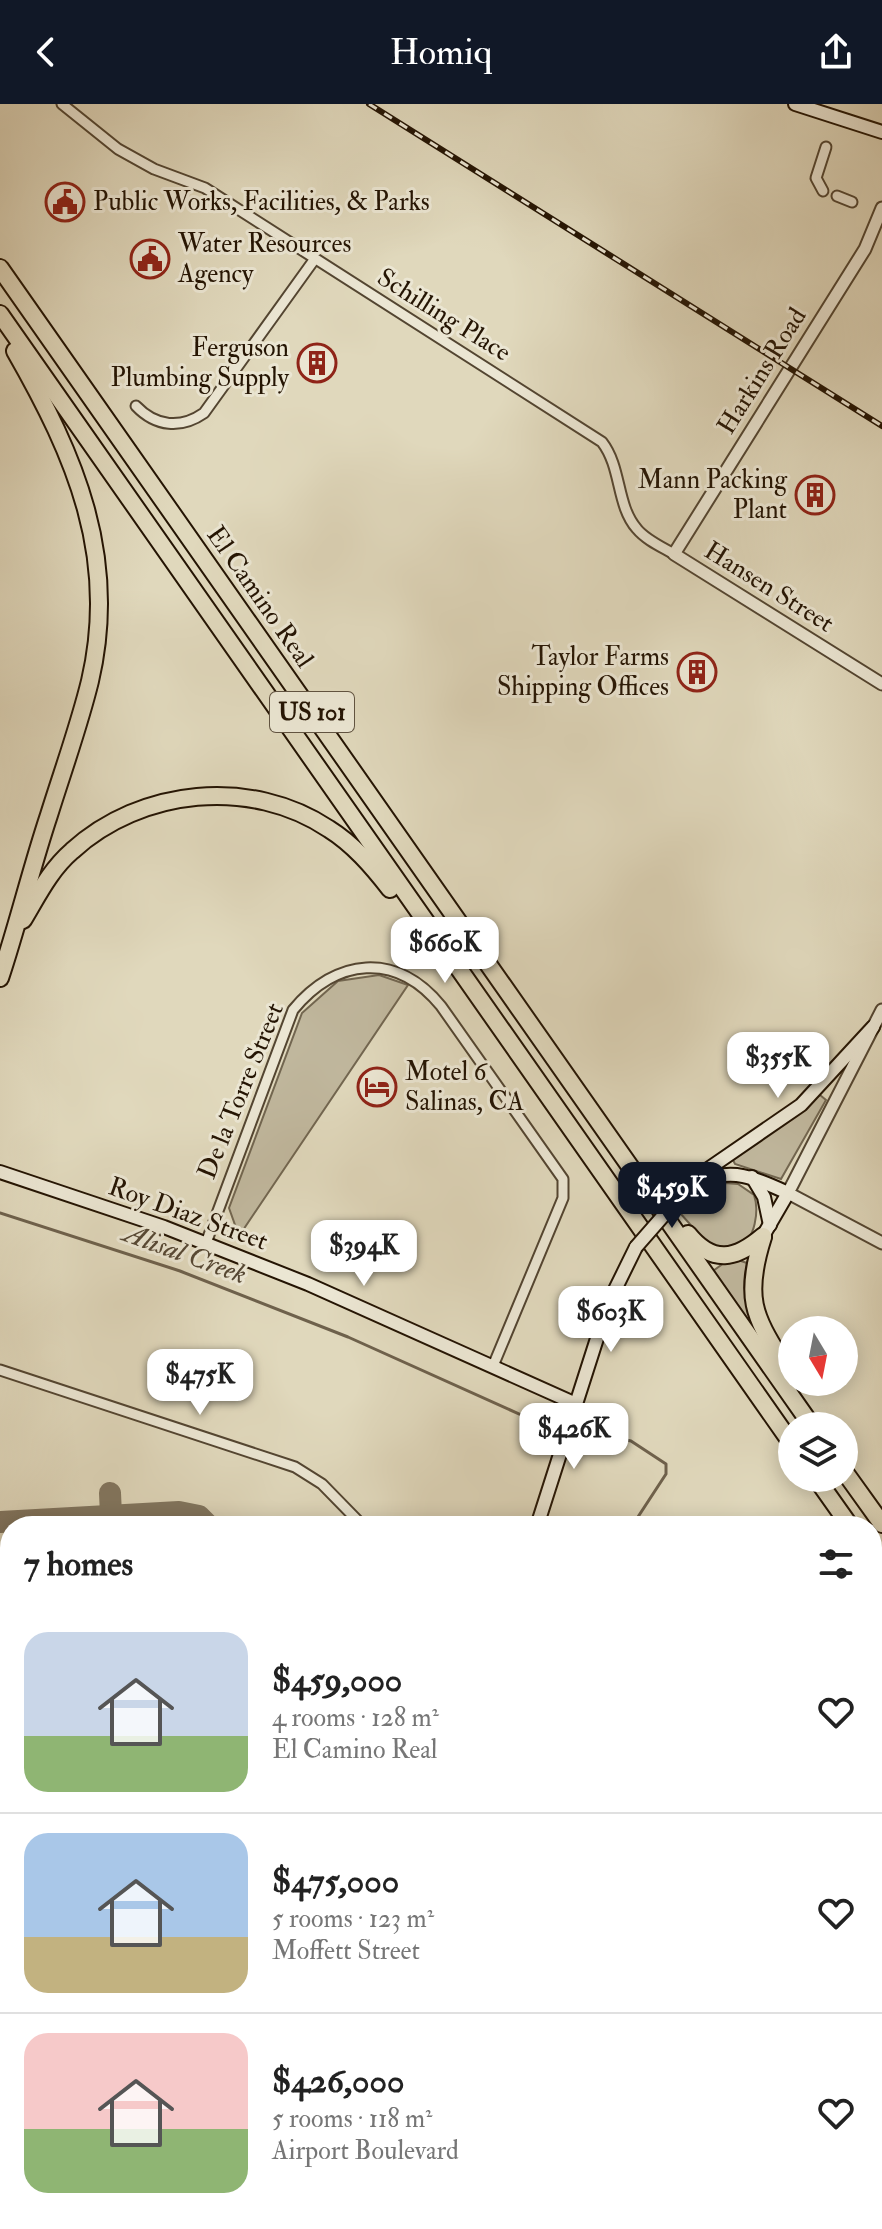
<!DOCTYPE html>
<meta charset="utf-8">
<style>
body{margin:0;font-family:"IM FELL Double Pica",serif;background:#f2f2f2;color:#222;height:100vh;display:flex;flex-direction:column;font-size:30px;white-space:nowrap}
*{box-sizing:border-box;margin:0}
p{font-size:26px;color:#767676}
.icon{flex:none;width:44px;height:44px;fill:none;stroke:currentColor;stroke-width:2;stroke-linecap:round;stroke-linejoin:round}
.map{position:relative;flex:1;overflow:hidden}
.sheet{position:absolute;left:0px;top:1412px;width:882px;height:714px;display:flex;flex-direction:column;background:#fff;border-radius:32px 32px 0 0;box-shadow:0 4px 20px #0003}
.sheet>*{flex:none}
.needle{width:52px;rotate:170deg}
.fabs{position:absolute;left:778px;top:1212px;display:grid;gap:16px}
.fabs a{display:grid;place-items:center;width:80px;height:80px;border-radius:50%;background:#fff;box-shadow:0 4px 20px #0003;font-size:40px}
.price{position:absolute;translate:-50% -68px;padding:0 18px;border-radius:16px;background:#fff;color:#222;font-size:26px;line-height:52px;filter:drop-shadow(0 2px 4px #0008)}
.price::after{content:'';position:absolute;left:50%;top:48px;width:24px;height:18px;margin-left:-12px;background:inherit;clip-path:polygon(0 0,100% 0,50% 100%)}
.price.selected{background:#111827;color:#fff}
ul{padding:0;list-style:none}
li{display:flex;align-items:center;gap:24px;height:200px;padding:0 24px}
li+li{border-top:2px solid #e0e0e0}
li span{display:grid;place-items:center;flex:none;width:224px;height:160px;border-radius:24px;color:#555}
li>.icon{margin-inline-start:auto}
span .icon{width:96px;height:96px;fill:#fffc;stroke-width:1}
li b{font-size:34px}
h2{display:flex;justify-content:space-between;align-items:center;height:96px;padding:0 24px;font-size:34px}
header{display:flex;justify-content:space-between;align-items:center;height:104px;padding:0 24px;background:#111827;color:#fff;font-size:36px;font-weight:600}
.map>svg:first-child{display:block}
.green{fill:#c0b79d;stroke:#726650;stroke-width:2}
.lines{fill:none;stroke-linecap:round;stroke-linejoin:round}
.stream{stroke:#6e614c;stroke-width:3}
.taxiway{stroke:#827660;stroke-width:22}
.runway{stroke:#827660;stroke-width:56}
.minor-casing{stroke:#534531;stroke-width:13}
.tertiary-casing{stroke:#534531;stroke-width:15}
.secondary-casing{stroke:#241403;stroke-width:16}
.motorway-casing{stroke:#241403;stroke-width:20}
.minor{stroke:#ebe6d3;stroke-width:9}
.tertiary{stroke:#ebe6d3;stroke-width:11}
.secondary{stroke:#ebe6d3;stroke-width:12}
.motorway{stroke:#e0d8bc;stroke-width:16}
.rail-casing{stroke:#241403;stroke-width:6}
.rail{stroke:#ebe6d3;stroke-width:3;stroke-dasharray:9;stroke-linecap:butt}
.secondary-bridge-casing{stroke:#241403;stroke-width:16;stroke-linecap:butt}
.secondary-bridge{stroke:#ebe6d3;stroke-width:12}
.labels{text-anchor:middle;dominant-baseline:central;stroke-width:6;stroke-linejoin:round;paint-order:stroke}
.shield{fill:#ebe6d3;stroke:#605341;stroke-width:2}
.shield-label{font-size:24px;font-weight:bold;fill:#241403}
.poi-label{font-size:26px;fill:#241403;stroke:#ebe6d3;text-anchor:start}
.street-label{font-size:26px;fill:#241403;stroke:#ebe6d3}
.water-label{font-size:28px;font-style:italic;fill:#564834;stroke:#ebe6d3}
</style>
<header><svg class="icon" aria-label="back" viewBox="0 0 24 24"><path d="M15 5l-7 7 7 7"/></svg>Homiq<svg class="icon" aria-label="share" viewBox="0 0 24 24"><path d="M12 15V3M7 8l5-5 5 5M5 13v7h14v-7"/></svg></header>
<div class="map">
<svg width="882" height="2125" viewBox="0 0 882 2125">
<rect width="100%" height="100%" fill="#e0d8bc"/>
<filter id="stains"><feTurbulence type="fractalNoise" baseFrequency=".0025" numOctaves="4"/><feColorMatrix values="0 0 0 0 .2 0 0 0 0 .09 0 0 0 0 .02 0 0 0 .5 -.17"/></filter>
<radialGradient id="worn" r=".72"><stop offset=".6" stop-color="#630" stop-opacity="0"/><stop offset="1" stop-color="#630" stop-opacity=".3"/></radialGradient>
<g class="green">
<polygon points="379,871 408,881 239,1132 229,1104 302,909 338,877"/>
<polygon points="820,991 826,996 781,1075 735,1060 732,1054"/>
<path d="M725 1079 738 1080 754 1091C759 1106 756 1136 738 1143 731 1146 720 1144 712 1145L680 1109 695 1094Z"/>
<polygon points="738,1156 747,1159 746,1193 759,1231 713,1167 724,1159"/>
<polygon points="10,1576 10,1647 0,1648 0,1581"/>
<polygon points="10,2099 10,2116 647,2116 650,2125 0,2125 0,2108"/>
</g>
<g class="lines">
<g class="stream">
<polyline points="0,1109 180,1167 348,1233 528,1314"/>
<polyline points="594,1329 631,1337 666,1360 666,1370 632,1422"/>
<polyline points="668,2116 671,2125"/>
</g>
<g class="taxiway">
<polyline points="110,1389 111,1411"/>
<polyline points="0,1418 179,1408 199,1412 209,1422"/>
<polyline points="0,1563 10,1559"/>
<polyline points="0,1657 10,1657"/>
<polyline points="0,1738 10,1743"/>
</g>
<polyline class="runway" points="0,1511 10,1511"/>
<defs>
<g id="minor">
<path d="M62 0 118 45 154 65 205 84 602 338C622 364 616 401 637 425 646 436 662 443 674 450"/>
<polyline points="823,87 816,74 826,43"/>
<polyline points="837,92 852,98"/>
<path d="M136 302C156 323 181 325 204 309L314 156"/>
<path d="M206 1139 293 906C336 854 396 847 441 902L563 1075V1094L493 1262"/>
<polyline points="0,1266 295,1363 322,1380 363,1422"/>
<polyline points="872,1693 882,1696"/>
<polyline points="872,1800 882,1802"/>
<polyline points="0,1829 10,1838"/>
<polyline points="872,2013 882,1972"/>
<polyline points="872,2083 882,2080"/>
<polyline points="745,2123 766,2116"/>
</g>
<g id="tertiary">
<polyline points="882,104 865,145 674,450 882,580"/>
<polyline points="882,906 788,1089 882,1139"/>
</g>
<g id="secondary">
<polyline points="795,0 882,28"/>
<polyline points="0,1068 164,1123 308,1180 576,1300"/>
<polyline points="752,1073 764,1093 770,1121"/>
<path d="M702 1077C734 1063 757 1075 788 1089L763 1132"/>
<polyline points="685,1087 708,1065 801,1001 873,923"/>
<polyline points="537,1422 608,1200 636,1143"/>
<polyline points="0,1937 10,1928"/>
</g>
<g id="motorway">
<polyline points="0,164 812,1322"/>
<polyline points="0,210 792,1340"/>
<path d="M23 816C38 791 50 766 72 747 141 684 251 673 329 725 353 740 372 762 390 785"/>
<path d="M0 874C18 820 31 765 49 711 63 666 79 622 90 577 119 453 75 352 15 247"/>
<path d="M688 1130C713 1161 736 1155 763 1132"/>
<path d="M763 1133C741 1202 758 1216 792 1274"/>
<polyline points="844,1367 882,1420"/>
<polyline points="816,1374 850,1422"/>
<polyline points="872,1452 882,1465"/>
</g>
</defs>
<use href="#minor" class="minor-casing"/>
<use href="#tertiary" class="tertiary-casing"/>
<use href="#secondary" class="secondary-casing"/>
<use href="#motorway" class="motorway-casing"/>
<use href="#minor" class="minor"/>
<use href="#tertiary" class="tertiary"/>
<use href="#secondary" class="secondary"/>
<use href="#motorway" class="motorway"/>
<defs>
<polyline id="rail" points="369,0 882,322"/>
</defs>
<use href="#rail" class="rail-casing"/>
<use href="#rail" class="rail"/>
<defs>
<polyline id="secondary-bridge" points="636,1143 685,1087"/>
</defs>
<use href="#secondary-bridge" class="secondary-bridge-casing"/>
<use href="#secondary-bridge" class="secondary-bridge"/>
</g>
<defs>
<symbol id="civic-ring" viewBox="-11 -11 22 22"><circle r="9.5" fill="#ebe6d3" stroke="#8f2418" stroke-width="1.5"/><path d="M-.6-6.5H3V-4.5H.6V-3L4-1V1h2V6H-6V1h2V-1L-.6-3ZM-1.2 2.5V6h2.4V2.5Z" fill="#8f2418"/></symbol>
<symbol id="building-ring" viewBox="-11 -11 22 22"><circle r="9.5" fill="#ebe6d3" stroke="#8f2418" stroke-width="1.5"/><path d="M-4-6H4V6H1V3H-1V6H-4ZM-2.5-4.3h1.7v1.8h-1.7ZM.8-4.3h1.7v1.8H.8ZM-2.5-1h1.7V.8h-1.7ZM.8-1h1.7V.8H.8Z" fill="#8f2418"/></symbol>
<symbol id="hotel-ring" viewBox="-11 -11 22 22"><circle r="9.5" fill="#ebe6d3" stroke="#8f2418" stroke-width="1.5"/><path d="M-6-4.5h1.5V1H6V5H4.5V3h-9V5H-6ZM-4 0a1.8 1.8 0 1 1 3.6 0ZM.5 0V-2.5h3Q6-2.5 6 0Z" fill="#8f2418"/></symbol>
</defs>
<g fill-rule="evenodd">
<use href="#civic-ring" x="43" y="76" width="44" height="44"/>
<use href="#civic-ring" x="128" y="133" width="44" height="44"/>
<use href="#building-ring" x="295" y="237" width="44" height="44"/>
<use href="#building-ring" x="793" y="369" width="44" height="44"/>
<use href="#building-ring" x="675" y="546" width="44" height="44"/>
<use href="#hotel-ring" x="355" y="961" width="44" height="44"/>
</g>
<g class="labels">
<rect class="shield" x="270" y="588" width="84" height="40" rx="6"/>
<g class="shield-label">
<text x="312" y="608">US 101</text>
</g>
<g class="poi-label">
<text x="93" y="98">Public Works, Facilities, &amp; Parks</text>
<text x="178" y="140">Water Resources<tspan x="178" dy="30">Agency</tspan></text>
<text x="289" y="244" text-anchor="end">Ferguson<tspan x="289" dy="30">Plumbing Supply</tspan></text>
<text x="787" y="376" text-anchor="end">Mann Packing<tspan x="787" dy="30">Plant</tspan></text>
<text x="669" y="553" text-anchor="end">Taylor Farms<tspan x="669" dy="30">Shipping Offices</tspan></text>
<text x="405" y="968">Motel 6<tspan x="405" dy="30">Salinas, CA</tspan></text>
</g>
<g class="street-label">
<text transform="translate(444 211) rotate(32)">Schilling Place</text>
<text transform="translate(762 267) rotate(-58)">Harkins Road</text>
<text transform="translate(769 483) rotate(32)">Hansen Street</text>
<text transform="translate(260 493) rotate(55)">El Camino Real</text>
<text transform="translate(241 987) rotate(-68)">De la Torre Street</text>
<text transform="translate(188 1110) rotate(20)">Roy Diaz Street</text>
</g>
<g class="water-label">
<text transform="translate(185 1150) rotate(20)">Alisal Creek</text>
</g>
</g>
<rect width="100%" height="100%" filter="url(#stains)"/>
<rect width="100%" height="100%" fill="url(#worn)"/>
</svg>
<div class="fabs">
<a><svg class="needle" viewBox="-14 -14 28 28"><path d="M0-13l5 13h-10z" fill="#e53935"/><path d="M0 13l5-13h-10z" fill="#767676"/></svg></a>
<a><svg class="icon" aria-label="layers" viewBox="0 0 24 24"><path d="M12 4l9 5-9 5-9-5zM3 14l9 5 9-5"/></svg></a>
</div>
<b class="price" style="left:445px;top:881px">$660K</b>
<b class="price" style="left:778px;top:996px">$355K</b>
<b class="price selected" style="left:672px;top:1126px">$459K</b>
<b class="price" style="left:364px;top:1184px">$394K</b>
<b class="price" style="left:611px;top:1250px">$603K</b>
<b class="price" style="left:200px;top:1313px">$475K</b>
<b class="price" style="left:574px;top:1367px">$426K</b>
<section class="sheet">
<h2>7 homes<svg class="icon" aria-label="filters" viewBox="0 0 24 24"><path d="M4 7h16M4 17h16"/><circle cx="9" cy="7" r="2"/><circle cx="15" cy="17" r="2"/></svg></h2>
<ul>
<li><span style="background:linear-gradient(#c9d6e8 65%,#8fb573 0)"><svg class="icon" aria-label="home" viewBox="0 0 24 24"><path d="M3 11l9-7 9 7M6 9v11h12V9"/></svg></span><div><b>$459,000</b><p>4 rooms · 128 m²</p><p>El Camino Real</p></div><svg class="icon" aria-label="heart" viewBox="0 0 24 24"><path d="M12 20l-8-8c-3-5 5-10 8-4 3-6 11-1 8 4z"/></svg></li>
<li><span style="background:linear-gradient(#a9c7e8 65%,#c2b280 0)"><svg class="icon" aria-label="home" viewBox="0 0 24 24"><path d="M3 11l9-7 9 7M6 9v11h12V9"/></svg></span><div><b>$475,000</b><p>5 rooms · 123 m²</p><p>Moffett Street</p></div><svg class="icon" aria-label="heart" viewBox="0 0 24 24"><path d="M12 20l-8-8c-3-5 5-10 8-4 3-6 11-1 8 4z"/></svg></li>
<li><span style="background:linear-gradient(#f6c9c9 60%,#8fb573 0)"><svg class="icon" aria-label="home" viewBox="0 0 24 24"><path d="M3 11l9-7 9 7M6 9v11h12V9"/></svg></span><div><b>$426,000</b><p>5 rooms · 118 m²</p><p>Airport Boulevard</p></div><svg class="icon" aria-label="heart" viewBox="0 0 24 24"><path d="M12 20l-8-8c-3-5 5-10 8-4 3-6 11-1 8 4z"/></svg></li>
</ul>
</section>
</div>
